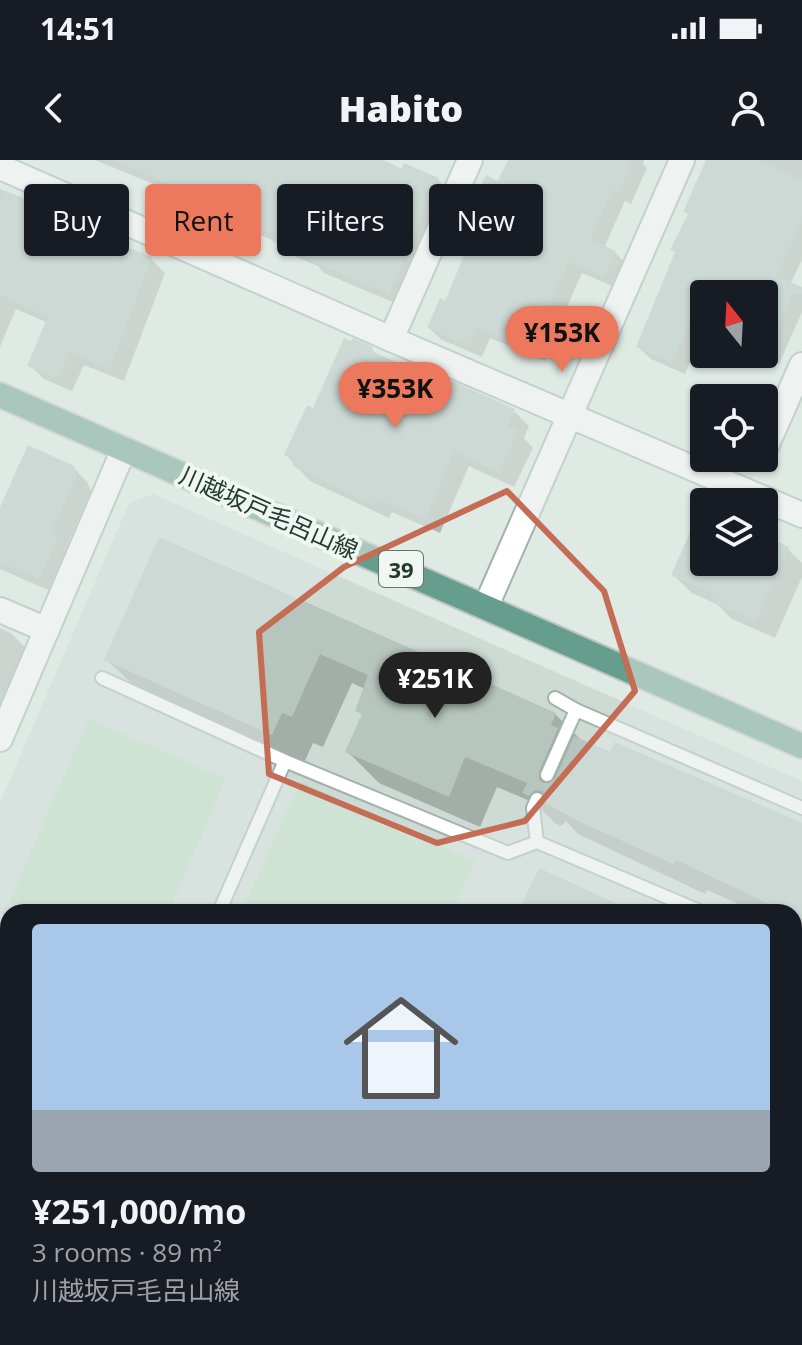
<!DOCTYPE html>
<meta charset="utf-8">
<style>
body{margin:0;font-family:"Open Sans","Noto Sans JP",sans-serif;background:#20242c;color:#f1f3f6;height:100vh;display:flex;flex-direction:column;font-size:30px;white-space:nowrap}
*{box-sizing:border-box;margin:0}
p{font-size:26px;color:#9ea1a6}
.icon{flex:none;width:44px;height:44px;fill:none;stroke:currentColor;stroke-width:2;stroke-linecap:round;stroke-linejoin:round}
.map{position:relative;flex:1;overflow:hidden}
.sheet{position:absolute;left:0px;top:744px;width:802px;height:442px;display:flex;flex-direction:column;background:#171b24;border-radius:24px 24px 0 0;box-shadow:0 2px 6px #0004}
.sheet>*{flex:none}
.guide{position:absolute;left:24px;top:24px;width:754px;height:72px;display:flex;gap:16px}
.needle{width:52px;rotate:342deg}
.fabs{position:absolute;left:690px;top:120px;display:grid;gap:16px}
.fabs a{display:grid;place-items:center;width:88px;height:88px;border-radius:8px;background:#171b24;box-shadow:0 2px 6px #0004;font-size:40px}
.price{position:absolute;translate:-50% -68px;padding:0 18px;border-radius:28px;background:#ec785d;color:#111;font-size:26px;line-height:52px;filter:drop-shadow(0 2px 4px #0008)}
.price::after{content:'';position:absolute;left:50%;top:48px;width:24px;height:18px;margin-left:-12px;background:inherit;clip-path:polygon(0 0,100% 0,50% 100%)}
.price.selected{background:#222;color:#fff}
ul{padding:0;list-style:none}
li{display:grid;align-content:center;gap:16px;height:424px;padding:0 32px}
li+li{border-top:2px solid #363941}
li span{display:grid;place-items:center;height:248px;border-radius:8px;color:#555}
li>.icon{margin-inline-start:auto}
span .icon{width:144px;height:144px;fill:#fffc;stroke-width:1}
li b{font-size:34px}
.pill{padding:0 28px;border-radius:8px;background:#171b24;box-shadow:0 2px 6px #0004;font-size:28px;line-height:72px}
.pill.selected{background:#ec785d;color:#111}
.status{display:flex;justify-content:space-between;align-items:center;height:56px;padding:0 40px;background:#171b24;direction:ltr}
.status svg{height:22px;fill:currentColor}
header{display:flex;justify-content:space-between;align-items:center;height:104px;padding:0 32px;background:#171b24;font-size:36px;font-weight:800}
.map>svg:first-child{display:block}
.built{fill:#cedad4}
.green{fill:#badbc1}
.shadow{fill:#0003}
.building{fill:#b6c5be}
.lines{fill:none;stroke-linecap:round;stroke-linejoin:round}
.service-casing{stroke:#a3b2ac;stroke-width:16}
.minor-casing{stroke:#a3b2ac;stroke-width:28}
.tertiary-casing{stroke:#a3b2ac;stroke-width:28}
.primary-casing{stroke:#bdc4c2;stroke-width:28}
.service{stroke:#fff;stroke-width:12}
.minor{stroke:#fff;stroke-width:24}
.tertiary{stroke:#fff;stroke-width:24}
.primary{stroke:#669e8d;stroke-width:24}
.marked{fill:none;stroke:#c46c54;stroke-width:6;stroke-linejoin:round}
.labels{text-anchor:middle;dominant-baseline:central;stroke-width:8;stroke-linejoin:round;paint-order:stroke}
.shield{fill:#f0f7f3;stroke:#60736c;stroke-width:2}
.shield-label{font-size:22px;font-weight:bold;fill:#223a32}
.street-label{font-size:24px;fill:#223a32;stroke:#f0f7f3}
</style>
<div class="status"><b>14:51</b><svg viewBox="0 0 49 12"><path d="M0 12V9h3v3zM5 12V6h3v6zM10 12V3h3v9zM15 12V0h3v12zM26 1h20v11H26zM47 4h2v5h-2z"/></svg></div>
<header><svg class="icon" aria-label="back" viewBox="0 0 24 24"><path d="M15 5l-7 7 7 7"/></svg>Habito<svg class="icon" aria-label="person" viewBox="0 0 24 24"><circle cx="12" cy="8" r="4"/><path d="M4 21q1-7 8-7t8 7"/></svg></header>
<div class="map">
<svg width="802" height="1185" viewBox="0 0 802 1185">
<rect width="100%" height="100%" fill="#e0eae5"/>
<polygon class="built" points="153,334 802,621 802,1185 352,1185 336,1178 794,1178 794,752 8,752 8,757 0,753 0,643 129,343"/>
<g class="green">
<polygon points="89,559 226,619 168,752 31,752 9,742"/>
<polygon points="301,622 475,701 452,752 241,752"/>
</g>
<g class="shadow">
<polygon points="95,0 378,0 403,11 438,20 450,32 402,146 324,113 318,106 287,93 274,81 205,50 197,42"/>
<polygon points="510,0 644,0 643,4 647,8 631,44 625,41 604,88 615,92 627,105 617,128 582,113 563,156 582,164 595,177 587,195 554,181 545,201 490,178 482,197 442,180 429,168 446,143 483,57 473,47 499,24"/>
<polygon points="708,0 802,0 802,100 790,124 802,133 802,152 779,204 759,195 755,204 732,194 764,194 764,134 704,134 704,182 700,180 685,214 651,199 638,187 677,94 673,90 690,55"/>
<polygon points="0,29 39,47 53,61 50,68 80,81 115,78 127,89 151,99 165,113 124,221 84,205 72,231 44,219 30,205 48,163 16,149 0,187"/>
<polygon points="371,189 379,197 450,228 514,251 529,266 524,278 533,288 514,327 469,306 440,373 392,352 389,358 310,321 286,295 314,250"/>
<polygon points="73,307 88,323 91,332 66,388 72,394 55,433 0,409 0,348"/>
<polygon points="704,352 704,402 764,402 764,378 788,389 802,403 802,417 775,478 732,459 718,445 692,433 673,415"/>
<polygon points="160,380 555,554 582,581 802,665 802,773 794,769 794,752 756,752 707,730 705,734 578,674 566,661 561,666 555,663 535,643 497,627 480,667 379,623 348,592 363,556 358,550 365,529 352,523 323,587 313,583 303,605 138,530 106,499"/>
<polygon points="0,468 11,473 26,488 0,549"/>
<polygon points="0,762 8,768 8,831 0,828"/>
<polygon points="794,836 802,844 802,898 794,916"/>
<polygon points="802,942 802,996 794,988 794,960"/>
<polygon points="0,1086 8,1090 8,1178 184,1178 181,1185 0,1185"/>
<polygon points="794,1089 802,1093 802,1169 794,1165"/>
<polygon points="397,1178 455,1178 470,1185 393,1185"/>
</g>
<g class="building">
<polygon points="114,0 383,0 402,9 404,3 439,18 389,134 309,101 311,98 272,81 275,75 190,38 191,34"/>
<polygon points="508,0 633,0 619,32 612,30 590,80 616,91 604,117 569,102 548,148 583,163 574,184 541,169 532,190 477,167 469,186 427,168 440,138 445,141 482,53 471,48 486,15 498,21"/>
<polygon points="706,0 758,0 802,20 802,62 776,116 802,127 802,134 792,134 764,196 764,134 704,134 704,148 696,167 689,164 672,203 636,187 675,92 670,90 688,54 683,52"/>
<polygon points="6,31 40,45 35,59 79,78 85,64 116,76 113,82 152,97 110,209 69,192 58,219 27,206 48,157 0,135 0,44"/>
<polygon points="344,178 351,181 352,178 373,187 371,191 449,226 452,221 515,249 507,266 518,270 499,313 454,292 425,359 376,338 374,345 292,306 295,300 284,295 307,245 313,248"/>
<polygon points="28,285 74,306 77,315 51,373 58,377 39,419 0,402 0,347"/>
<polygon points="704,341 704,402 764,402 764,376 789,387 756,461 711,441 714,434 671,415"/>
<polygon points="159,377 556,553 551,565 558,568 539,612 539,620 544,623 555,619 574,576 610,592 615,582 802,663 802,760 794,756 794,752 786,752 676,700 673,704 576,660 545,643 546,637 541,631 535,630 529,636 522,633 527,623 465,597 449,637 345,592 362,554 355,551 368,515 320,494 292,557 282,553 272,575 104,500"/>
<polygon points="539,708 635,752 518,752"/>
</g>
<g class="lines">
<defs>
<g id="service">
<polyline points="102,518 285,601 508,693 537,682 702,752"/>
<polyline points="555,538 576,550 802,648"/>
<polyline points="547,615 576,550"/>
<polyline points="537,639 533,648 537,682"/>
<polyline points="219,752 285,601"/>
<polyline points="510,1178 525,1185"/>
<polyline points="695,1178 703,1185"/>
<polyline points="615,1185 621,1178"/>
</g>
<g id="minor">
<polyline points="0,7 391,179 802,355"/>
<polyline points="391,179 470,0"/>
<polyline points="764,291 802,205"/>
<polyline points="486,446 682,0"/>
<polyline points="0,450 47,470"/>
<polyline points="0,842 8,845"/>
<polyline points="0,1058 8,1061"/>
<polyline points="278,1178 294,1185"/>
<polyline points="251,1185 255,1178"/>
</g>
<polyline id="tertiary" points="0,579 124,289"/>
<polyline id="primary" points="0,235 802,586"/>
</defs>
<use href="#service" class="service-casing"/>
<use href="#minor" class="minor-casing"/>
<use href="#tertiary" class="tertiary-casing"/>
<use href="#primary" class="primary-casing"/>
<use href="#service" class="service"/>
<use href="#minor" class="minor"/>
<use href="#tertiary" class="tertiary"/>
<use href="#primary" class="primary"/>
</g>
<path d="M0 0H802V1185H0ZM507 331 604 431 635 531 525 661 437 683 269 614 259 472 344 407Z" fill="#e0eae5" fill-opacity=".55" fill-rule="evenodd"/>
<path class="marked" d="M507 331 604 431 635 531 525 661 437 683 269 614 259 472 344 407Z"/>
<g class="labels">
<rect class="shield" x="379" y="391" width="44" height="36" rx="6"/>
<g class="shield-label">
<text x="401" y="409">39</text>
</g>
<g class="street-label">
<text transform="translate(269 352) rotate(24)">川越坂戸毛呂山線</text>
</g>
</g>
</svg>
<div class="fabs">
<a><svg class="needle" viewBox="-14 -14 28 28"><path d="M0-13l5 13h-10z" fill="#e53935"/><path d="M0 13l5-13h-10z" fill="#9ea1a6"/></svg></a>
<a><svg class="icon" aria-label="locate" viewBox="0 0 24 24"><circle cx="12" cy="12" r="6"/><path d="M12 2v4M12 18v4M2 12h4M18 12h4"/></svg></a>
<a><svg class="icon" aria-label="layers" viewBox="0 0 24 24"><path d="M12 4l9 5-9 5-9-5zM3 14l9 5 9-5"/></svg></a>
</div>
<b class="price" style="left:562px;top:214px">¥153K</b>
<b class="price" style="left:395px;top:270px">¥353K</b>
<b class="price selected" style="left:435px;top:560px">¥251K</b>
<div class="guide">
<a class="pill">Buy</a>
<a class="pill selected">Rent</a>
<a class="pill">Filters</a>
<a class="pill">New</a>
</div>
<section class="sheet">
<ul>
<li><span style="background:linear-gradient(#a9c7e8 75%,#9aa5b1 0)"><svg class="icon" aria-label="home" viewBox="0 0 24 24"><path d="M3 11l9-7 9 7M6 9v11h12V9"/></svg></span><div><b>¥251,000/mo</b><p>3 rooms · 89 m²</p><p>川越坂戸毛呂山線</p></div></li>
</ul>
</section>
</div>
